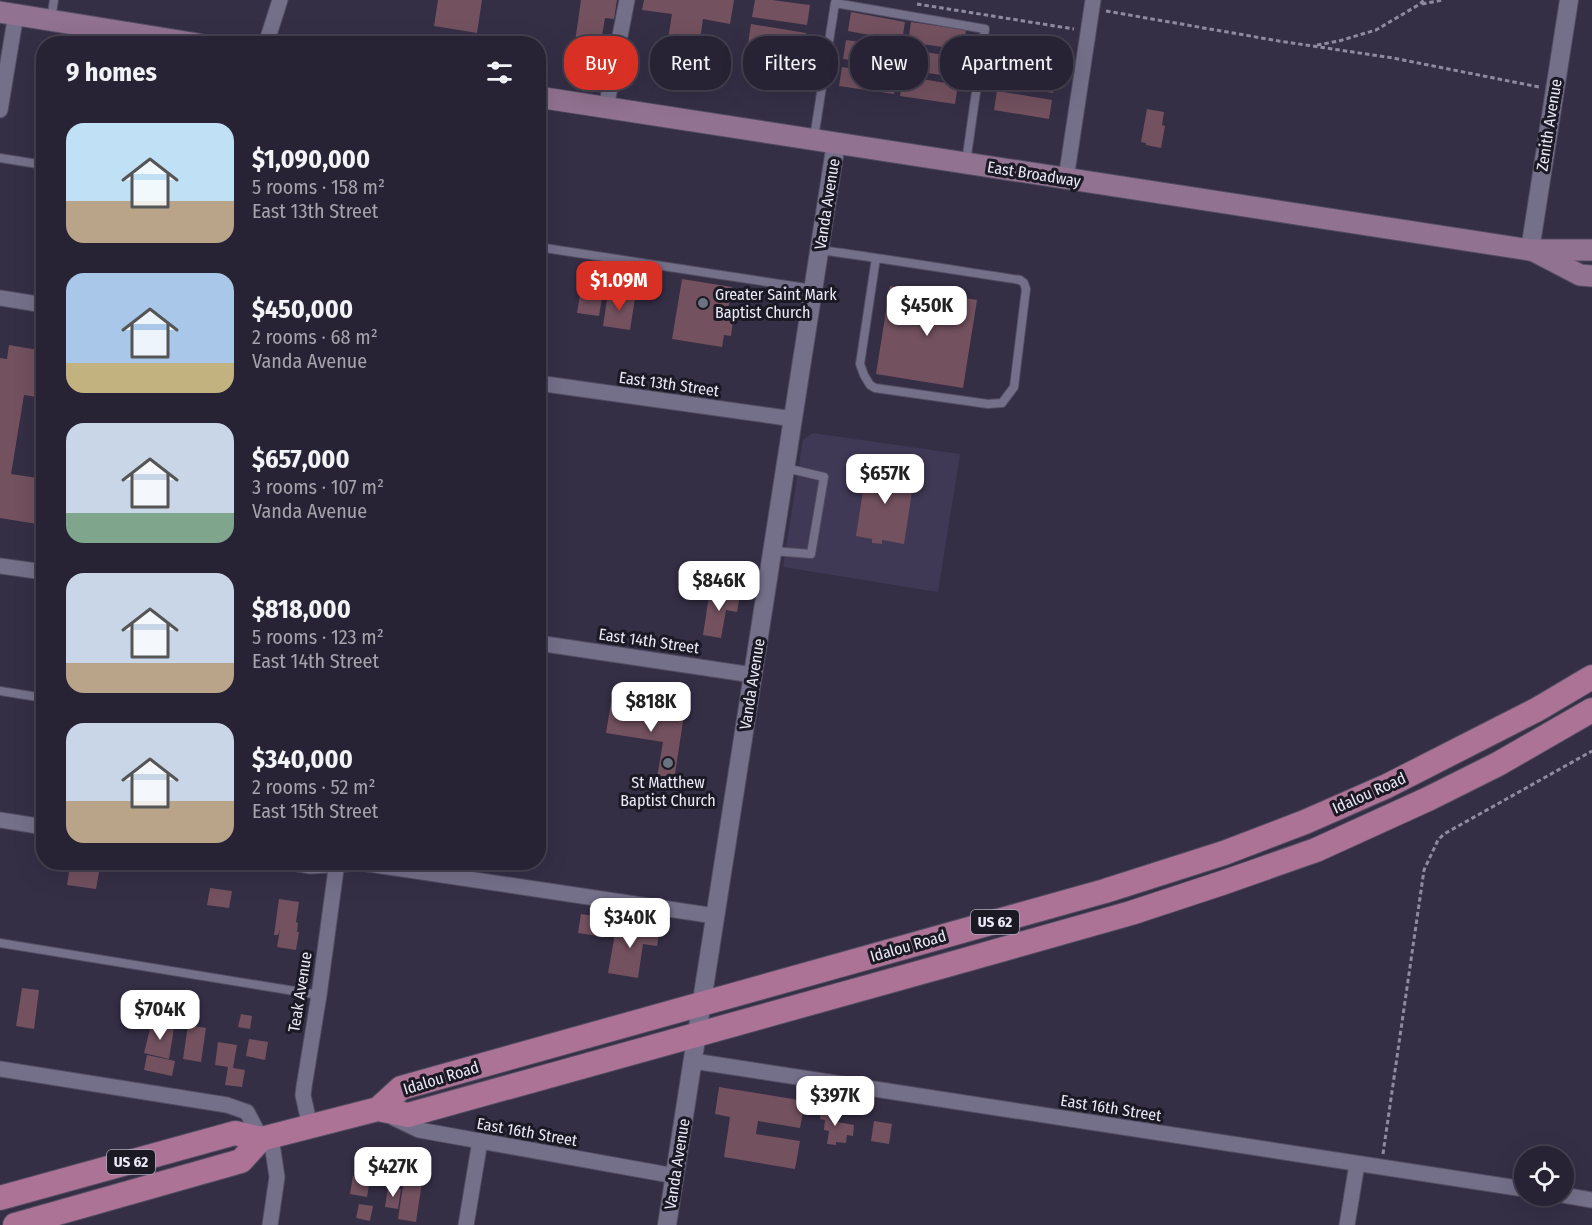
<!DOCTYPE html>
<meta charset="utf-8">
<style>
body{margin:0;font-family:"Fira Sans Condensed",sans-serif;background:#342f40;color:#f1f3f6;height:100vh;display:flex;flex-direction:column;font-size:22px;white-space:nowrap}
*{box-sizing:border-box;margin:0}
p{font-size:20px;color:#a5a4ac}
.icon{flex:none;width:33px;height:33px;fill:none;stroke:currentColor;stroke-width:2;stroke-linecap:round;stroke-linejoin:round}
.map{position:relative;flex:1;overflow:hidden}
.sheet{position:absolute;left:36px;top:36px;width:510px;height:834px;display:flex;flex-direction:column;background:#282334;border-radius:24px;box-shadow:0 6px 24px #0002,0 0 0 2px #44404f}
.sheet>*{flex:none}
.banner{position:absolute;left:564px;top:36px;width:570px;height:54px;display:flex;gap:12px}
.tools{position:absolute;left:1514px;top:1146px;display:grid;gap:12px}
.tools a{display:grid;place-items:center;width:60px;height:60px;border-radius:50%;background:#282334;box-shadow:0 6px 24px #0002,0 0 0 2px #44404f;font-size:30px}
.price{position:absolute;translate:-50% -51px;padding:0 14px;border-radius:12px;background:#fff;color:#222;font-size:20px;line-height:39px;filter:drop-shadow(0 2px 3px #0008)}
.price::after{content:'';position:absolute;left:50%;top:36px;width:18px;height:14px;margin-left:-9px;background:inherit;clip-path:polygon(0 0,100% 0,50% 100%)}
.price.selected{background:#d93025;color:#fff}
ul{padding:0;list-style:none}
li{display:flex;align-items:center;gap:18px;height:150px;padding:0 30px}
li span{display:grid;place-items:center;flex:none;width:168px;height:120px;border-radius:18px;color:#555}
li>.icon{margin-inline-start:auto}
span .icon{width:72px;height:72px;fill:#fffc;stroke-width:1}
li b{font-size:26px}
h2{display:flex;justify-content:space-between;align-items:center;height:72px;padding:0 30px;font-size:26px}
.tag{padding:0 21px;border-radius:24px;background:#282334;box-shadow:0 6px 24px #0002,0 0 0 2px #44404f;font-size:21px;line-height:54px}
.tag.selected{background:#d93025;color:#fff}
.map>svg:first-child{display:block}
.built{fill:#403955}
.building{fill:#73515f}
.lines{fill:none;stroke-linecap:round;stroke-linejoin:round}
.service-casing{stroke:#524d61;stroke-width:10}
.minor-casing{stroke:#524d61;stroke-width:17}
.tertiary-casing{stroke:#524d61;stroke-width:20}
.secondary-casing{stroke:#524d61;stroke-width:23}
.primary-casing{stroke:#524d61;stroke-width:26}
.path{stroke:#8f8a9d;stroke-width:3;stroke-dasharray:4.5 3;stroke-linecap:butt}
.service{stroke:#75708a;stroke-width:8}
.minor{stroke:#75708a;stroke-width:15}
.tertiary{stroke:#75708a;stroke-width:18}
.secondary{stroke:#917290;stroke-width:21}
.primary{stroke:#ad7396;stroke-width:24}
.worship-dot{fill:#6b7280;stroke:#1b1924;stroke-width:2}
.labels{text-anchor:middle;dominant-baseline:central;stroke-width:6;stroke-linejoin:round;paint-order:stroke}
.shield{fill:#1b1924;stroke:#adaab8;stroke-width:1.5}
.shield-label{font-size:15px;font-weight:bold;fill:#ebe8f7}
.street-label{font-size:16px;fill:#ebe8f7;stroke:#1b1924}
.poi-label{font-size:16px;fill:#ebe8f7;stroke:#1b1924;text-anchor:start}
</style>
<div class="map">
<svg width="1592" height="1225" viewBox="0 0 1592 1225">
<rect width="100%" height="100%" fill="#352f46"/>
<polygon class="built" points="813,433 960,454 938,592 783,567 803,440"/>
<g class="building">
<polygon points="438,0 482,0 477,33 434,26"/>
<polygon points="581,0 617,0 614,19 605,18 599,53 574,49"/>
<polygon points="644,0 734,0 730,24 703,19 700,40 682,37 679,54 666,52 672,14 642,10"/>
<polygon points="755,0 772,0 810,5 807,25 752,17"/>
<polygon points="851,12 905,22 902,41 848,31"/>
<polygon points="911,22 966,30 963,50 908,42"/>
<polygon points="751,24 806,33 802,53 748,44"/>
<polygon points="1006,37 1061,46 1058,65 1003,56"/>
<polygon points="846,40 901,48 898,67 843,59"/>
<polygon points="907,49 962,58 959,78 904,69"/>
<polygon points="746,52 801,60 799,79 744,71"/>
<polygon points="1001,65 1057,74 1053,93 998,84"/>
<polygon points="842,67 897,75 894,94 839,86"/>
<polygon points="903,76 958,85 955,104 900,96"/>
<polygon points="997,91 1052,100 1049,119 994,110"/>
<polygon points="1147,109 1164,112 1162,125 1165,126 1161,148 1146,145 1146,143 1141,142"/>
<polygon points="584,270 606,273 599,316 577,313"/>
<polygon points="682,279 732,287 726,320 733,321 731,336 724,335 722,347 672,339"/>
<polygon points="632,282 639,283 636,296 629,294"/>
<polygon points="890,286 977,300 963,388 876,374"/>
<polygon points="608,293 635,298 630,330 603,326"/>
<polygon points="9,345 44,351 44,398 24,395 11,474 44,479 44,525 0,518 0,358 7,359"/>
<polygon points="867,465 915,472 904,544 882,540 882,544 872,543 872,539 856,536"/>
<polygon points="710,590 740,595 737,612 726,610 721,638 703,635"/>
<polygon points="611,703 670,712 670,707 681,708 680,714 684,715 673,787 656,784 663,742 606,733"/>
<polygon points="70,865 95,869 95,871 99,872 96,889 67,885"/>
<polygon points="210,888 232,891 229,908 207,905"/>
<polygon points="279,899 299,902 296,922 298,923 297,932 299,932 296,950 277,947 280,929 278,935 274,935"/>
<polygon points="581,914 601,917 598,936 578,933"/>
<polygon points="617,922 644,927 644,931 659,933 657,946 643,944 638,978 608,973"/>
<polygon points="22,988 39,990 34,1029 16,1026"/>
<polygon points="241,1014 252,1016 250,1029 238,1027"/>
<polygon points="154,1023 174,1028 169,1059 144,1053 150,1029 152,1029"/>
<polygon points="188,1025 206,1028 201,1062 183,1059"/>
<polygon points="249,1039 268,1042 265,1060 246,1056"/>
<polygon points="218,1042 237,1045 233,1068 245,1070 242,1087 225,1085 228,1067 215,1065"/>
<polygon points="147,1055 175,1061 172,1076 144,1070"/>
<polygon points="719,1087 805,1101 800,1128 758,1121 756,1134 800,1141 795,1169 724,1157 730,1117 715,1114"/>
<polygon points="822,1105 834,1107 832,1121 854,1125 853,1136 847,1135 846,1143 836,1142 836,1145 827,1144 829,1131 824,1130 825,1120 820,1119"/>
<polygon points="874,1121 892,1124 889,1144 871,1141"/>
<polygon points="353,1176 370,1179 367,1197 350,1194"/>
<polygon points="404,1179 422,1182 416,1222 398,1219"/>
<polygon points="388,1187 401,1189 398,1209 385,1207"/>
<polygon points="359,1204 373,1206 370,1221 356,1218"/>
</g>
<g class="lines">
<defs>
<g id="service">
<polyline points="51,19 54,0"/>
<polyline points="814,138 835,3 985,29 966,162"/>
<polyline points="0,158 44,165"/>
<polyline points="538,247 813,289"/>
<path d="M820 250C887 259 954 270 1020 280L1024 283 1026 289 1014 387 1002 403 988 404 875 388 870 385 864 375 860 364 876 258"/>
<polyline points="773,551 811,554 824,477 786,468"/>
<polyline points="0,691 44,698"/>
<polyline points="0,943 319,995"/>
</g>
<g id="minor">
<polyline points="266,44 280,0"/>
<polyline points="606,108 627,0"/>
<polyline points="0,110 16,14"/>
<polyline points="1066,179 1093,0"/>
<polyline points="0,298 44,305"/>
<polyline points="538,383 794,419"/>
<polyline points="0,566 44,572"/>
<polyline points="538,643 753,675"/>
<polyline points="0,820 44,827"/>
<polyline points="287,862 311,866 362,863 715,916"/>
<polyline points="693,1061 1524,1189"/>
<polyline points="0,1069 227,1105 247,1112 261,1139"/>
<polyline points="394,1118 419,1130 675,1176"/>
<polyline points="310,1127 303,1095 304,1087 319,995 337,862"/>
<polyline points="1563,1195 1592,1200"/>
<polyline points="270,1225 277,1177 271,1137"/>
<polyline points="466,1225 480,1141"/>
<polyline points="1347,1225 1357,1164"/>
</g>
<g id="tertiary">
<polyline points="1530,250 1569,0"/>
<polyline points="667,1225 836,143"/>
</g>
<g id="secondary">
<polyline points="0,12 198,44"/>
<polyline points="538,97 1530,250 1592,250"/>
<polyline points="1534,251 1580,275 1592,276"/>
</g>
<g id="primary">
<polyline points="378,1109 401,1088 1105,891 1224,853 1305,822 1387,786 1538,709 1592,677"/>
<polyline points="0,1198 235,1133 261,1139 378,1109 408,1115 947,965 1131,913 1222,883 1316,850 1428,799 1498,764 1592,710"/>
<polyline points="15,1225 241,1161 261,1139"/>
</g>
</defs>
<use href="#service" class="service-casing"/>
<use href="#minor" class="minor-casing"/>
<use href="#tertiary" class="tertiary-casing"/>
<use href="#secondary" class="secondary-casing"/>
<use href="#primary" class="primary-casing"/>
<g class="path">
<polyline points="917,4 1074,29"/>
<polyline points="1422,4 1443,0"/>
<polyline points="1106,11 1279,41 1393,58 1539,87"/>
<polyline points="1317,45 1339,41 1376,30 1420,4 1424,0"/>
<polyline points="1383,1154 1424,870 1438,840 1444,834 1592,751"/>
</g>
<use href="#service" class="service"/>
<use href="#minor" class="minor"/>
<use href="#tertiary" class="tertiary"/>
<use href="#secondary" class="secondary"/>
<use href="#primary" class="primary"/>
</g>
<g class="worship-dot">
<circle cx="703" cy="303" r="6"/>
<circle cx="668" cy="763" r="6"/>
</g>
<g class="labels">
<g class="shield">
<rect x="971" y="910" width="48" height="24" rx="4.5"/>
<rect x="107" y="1150" width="48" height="24" rx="4.5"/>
</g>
<g class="shield-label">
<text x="995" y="922">US 62</text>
<text x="131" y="1162">US 62</text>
</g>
<g class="street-label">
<text transform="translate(1549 125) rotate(-81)">Zenith Avenue</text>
<text transform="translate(1034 174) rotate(9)">East Broadway</text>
<text transform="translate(827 204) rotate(-81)">Vanda Avenue</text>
<text transform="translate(669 384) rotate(8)">East 13th Street</text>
<text transform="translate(649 641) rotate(8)">East 14th Street</text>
<text transform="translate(752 684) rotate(-81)">Vanda Avenue</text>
<text transform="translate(1369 793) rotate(-24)">Idalou Road</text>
<text transform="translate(908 946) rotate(-16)">Idalou Road</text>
<text transform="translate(300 992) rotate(-81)">Teak Avenue</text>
<text transform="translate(441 1078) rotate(-17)">Idalou Road</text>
<text transform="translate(1111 1108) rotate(9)">East 16th Street</text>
<text transform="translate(527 1132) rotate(10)">East 16th Street</text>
<text transform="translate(677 1164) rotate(-81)">Vanda Avenue</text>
</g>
<g class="poi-label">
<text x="715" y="294">Greater Saint Mark<tspan x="715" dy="18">Baptist Church</tspan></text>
<text x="668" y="782" text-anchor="middle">St Matthew<tspan x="668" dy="18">Baptist Church</tspan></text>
</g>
</g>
</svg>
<div class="tools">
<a><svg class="icon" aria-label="locate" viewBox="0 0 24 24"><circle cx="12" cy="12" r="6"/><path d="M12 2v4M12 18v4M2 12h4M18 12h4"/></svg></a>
</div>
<b class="price selected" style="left:619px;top:312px">$1.09M</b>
<b class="price" style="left:927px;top:337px">$450K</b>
<b class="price" style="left:885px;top:505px">$657K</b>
<b class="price" style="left:719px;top:612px">$846K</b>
<b class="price" style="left:651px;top:733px">$818K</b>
<b class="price" style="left:630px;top:949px">$340K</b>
<b class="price" style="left:160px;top:1041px">$704K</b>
<b class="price" style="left:835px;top:1127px">$397K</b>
<b class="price" style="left:393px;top:1198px">$427K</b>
<div class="banner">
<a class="tag selected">Buy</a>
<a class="tag">Rent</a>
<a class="tag">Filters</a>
<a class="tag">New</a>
<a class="tag">Apartment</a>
</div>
<section class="sheet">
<h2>9 homes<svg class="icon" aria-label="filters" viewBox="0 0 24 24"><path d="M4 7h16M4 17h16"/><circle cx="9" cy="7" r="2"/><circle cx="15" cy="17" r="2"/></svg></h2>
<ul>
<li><span style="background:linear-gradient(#bfe0f5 65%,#b9a48a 0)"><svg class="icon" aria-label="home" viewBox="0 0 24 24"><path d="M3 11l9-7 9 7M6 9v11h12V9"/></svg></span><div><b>$1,090,000</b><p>5 rooms · 158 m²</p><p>East 13th Street</p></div></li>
<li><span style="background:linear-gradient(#a9c7e8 75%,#c2b280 0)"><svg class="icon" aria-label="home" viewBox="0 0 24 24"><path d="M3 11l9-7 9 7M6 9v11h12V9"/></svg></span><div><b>$450,000</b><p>2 rooms · 68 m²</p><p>Vanda Avenue</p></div></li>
<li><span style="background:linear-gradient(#c9d6e8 75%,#7fa58c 0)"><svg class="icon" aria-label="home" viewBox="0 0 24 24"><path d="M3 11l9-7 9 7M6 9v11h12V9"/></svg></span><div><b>$657,000</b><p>3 rooms · 107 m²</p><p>Vanda Avenue</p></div></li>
<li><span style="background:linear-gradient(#c9d6e8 75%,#b9a48a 0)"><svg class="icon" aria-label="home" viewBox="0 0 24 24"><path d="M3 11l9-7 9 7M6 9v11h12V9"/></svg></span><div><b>$818,000</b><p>5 rooms · 123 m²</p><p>East 14th Street</p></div></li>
<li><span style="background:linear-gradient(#c9d6e8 65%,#b9a48a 0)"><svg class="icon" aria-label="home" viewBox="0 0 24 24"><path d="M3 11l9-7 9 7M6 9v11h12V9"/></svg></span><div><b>$340,000</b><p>2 rooms · 52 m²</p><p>East 15th Street</p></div></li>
</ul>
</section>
</div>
